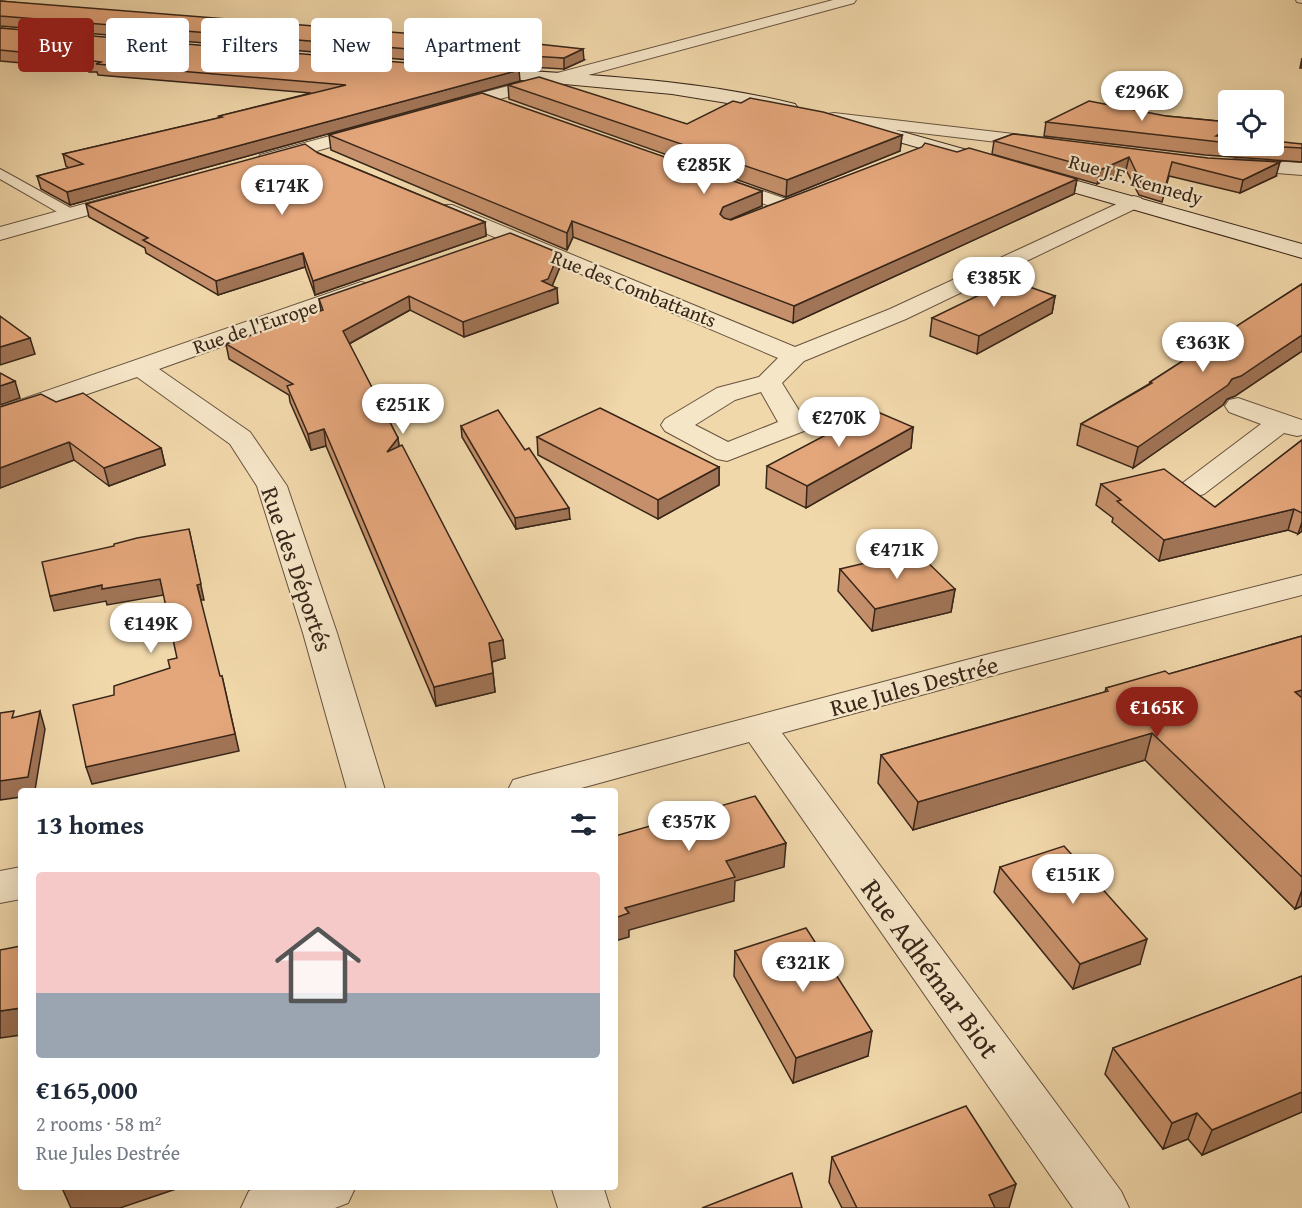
<!DOCTYPE html>
<meta charset="utf-8">
<style>
body{margin:0;font-family:"Gentium Book Plus",serif;background:#f2f2f3;color:#1f2937;height:100vh;display:flex;flex-direction:column;font-size:22px;white-space:nowrap}
*{box-sizing:border-box;margin:0}
p{font-size:20px;color:#747a83}
.icon{flex:none;width:33px;height:33px;fill:none;stroke:currentColor;stroke-width:2;stroke-linecap:round;stroke-linejoin:round}
.map{position:relative;flex:1;overflow:hidden}
.side{position:absolute;left:18px;top:788px;width:600px;height:402px;display:flex;flex-direction:column;background:#fff;border-radius:6px;box-shadow:0 6px 24px #0002}
.side>*{flex:none}
.guide{position:absolute;left:18px;top:18px;width:600px;height:54px;display:flex;gap:12px}
.fabs{position:absolute;left:1218px;top:90px;display:grid;gap:12px}
.fabs a{display:grid;place-items:center;width:66px;height:66px;border-radius:6px;background:#fff;box-shadow:0 6px 24px #0002;font-size:30px}
.price{position:absolute;translate:-50% -51px;padding:0 14px;border-radius:21px;background:#fff;color:#222;font-size:20px;line-height:39px;filter:drop-shadow(0 2px 3px #0008)}
.price::after{content:'';position:absolute;left:50%;top:36px;width:18px;height:14px;margin-left:-9px;background:inherit;clip-path:polygon(0 0,100% 0,50% 100%)}
.price.active{background:#8f2418;color:#fff}
ul{padding:0;list-style:none}
li{display:grid;align-content:center;gap:12px;height:318px;padding:0 18px}
li span{display:grid;place-items:center;height:186px;border-radius:6px;color:#555}
li>.icon{margin-inline-start:auto}
span .icon{width:108px;height:108px;fill:#fffc;stroke-width:1}
li b{font-size:26px}
h2{display:flex;justify-content:space-between;align-items:center;height:72px;padding:0 18px;font-size:26px}
.tag{padding:0 21px;border-radius:6px;background:#fff;box-shadow:0 6px 24px #0002;font-size:21px;line-height:54px}
.tag.active{background:#8f2418;color:#fff}
.map>svg:first-child{display:block}
.lines{fill:none;stroke-linecap:round;stroke-linejoin:round}
.lane-casing{stroke:#66523e;stroke-width:2}
.street-casing{stroke:#66523e;stroke-width:2}
.secondary-casing{stroke:#382619;stroke-width:2}
.lane{fill:#f6e6c8;fill-rule:evenodd}
.street{fill:#f6e6c8;fill-rule:evenodd}
.secondary{fill:#f6e6c8;fill-rule:evenodd}
.wall{fill:#c48f6a;stroke:#382619;stroke-width:1.5}
.shaded-wall{fill:#a07456;stroke:#382619;stroke-width:1.5}
.building{fill:#e4a67b;stroke:#382619;stroke-width:1.5}
.labels{text-anchor:middle;dominant-baseline:central;stroke-width:4.5;stroke-linejoin:round;paint-order:stroke}
.far-street-label{font-size:20px;fill:#382619;stroke:#f6e6c8}
.street-label{font-size:24px;fill:#382619;stroke:#f6e6c8}
.near-street-label{font-size:28px;fill:#382619;stroke:#f6e6c8}
</style>
<div class="map">
<svg width="1302" height="1208" viewBox="0 0 1302 1208">
<rect width="100%" height="100%" fill="#f1d8ab"/>
<filter id="stains"><feTurbulence type="fractalNoise" baseFrequency=".00333" numOctaves="4"/><feColorMatrix values="0 0 0 0 .2 0 0 0 0 .09 0 0 0 0 .02 0 0 0 .5 -.17"/></filter>
<radialGradient id="worn" r=".72"><stop offset=".6" stop-color="#630" stop-opacity="0"/><stop offset="1" stop-color="#630" stop-opacity=".3"/></radialGradient>
<g class="lines">
<defs>
<g id="lane">
<polygon points="1296,0 1302,0 1302,3 1297,2"/>
<polygon points="0,169 76,211 78,214 71,218 66,217 0,179"/>
</g>
<g id="street">
<polygon points="833,0 856,0 854,3 452,112 440,112 437,108 440,104"/>
<polygon points="834,113 1047,138 1053,139 1056,143 1053,147 1047,148 828,122 825,118 828,114"/>
<polygon points="374,124 380,125 383,129 380,133 267,165 260,163 258,159 260,155"/>
<polygon points="1235,159 1302,163 1302,175 1228,169 1226,165 1228,161"/>
<polygon points="721,177 795,202 798,206 795,210 788,212 714,187 711,183 714,179"/>
<polygon points="131,191 138,193 141,197 138,201 0,240 0,227"/>
<path d="M1134 196 1141 198 1144 202 1141 206 906 319 804 361 782 383 808 425 804 431 727 461 717 459 665 431 661 425 665 419 717 388 759 377 778 358 438 213 435 209 438 205H452L795 347 890 309ZM761 392 778 422 728 442 695 425 735 400Z"/>
<polygon points="361,282 369,284 372,289 369,294 159,369 250,432 287,486 337,633 385,790 347,790 303,633 257,486 230,444 137,377 0,424 0,407"/>
<polygon points="1238,398 1302,420 1302,435 1297,436 1284,433 1204,494 1194,497 1184,494 1179,488 1184,482 1261,424 1229,412 1225,406 1229,400"/>
<polygon points="1302,575 1302,595 1013,670 782,733 1121,1191 1129,1208 1073,1208 749,742 574,790 508,790 513,780 527,776 989,654"/>
<polygon points="21,867 21,899 0,903 0,871"/>
<polygon points="260,1186 356,1186 348,1203 335,1208 241,1208 249,1191"/>
<polygon points="551,1186 603,1186 610,1208 558,1208"/>
</g>
<g id="secondary">
<path d="M474 67C581 75 691 78 795 104L798 108 795 112 789 113 672 94 468 75 466 72Z"/>
<polygon points="860,120 1302,244 1302,258 854,129 851,125 854,121"/>
</g>
</defs>
<use href="#lane" class="lane-casing"/>
<use href="#street" class="street-casing"/>
<use href="#secondary" class="secondary-casing"/>
<use href="#lane" class="lane"/>
<use href="#street" class="street"/>
<use href="#secondary" class="secondary"/>
</g>
<g class="wall">
<polygon points="0,1 584,60 564,69 410,60 0,26"/>
<polygon points="0,28 520,81 70,205 41,189 37,176 69,168 66,166 63,154 219,118 219,116 311,93 98,75 97,72 89,72 89,69 0,61"/>
<polygon points="1302,58 1302,68 1300,68"/>
<polygon points="508,85 687,124 902,135 900,151 786,197 509,99"/>
<polygon points="1166,116 1228,122 1228,146 1274,146 1302,144 1302,162 1205,155 1044,136 1046,122"/>
<polygon points="1013,134 1276,176 1240,193 1169,176 1162,202 1139,195 1126,170 1097,184 992,154 994,141"/>
<polygon points="329,135 762,191 762,206 729,220 731,220 957,152 1077,179 1074,194 793,323 573,237 567,250 331,150"/>
<polygon points="318,153 485,222 486,236 315,295 305,267 218,295 146,253 145,248 89,217 86,204"/>
<polygon points="560,267 552,286 558,303 464,337 410,310 349,344 398,438 399,447 505,658 492,662 495,692 436,706 326,446 311,450 290,402 289,395 229,359 226,344 321,311 319,299"/>
<polygon points="1302,284 1302,351 1235,396 1227,399 1223,405 1133,468 1077,445 1081,424 1149,384 1150,382"/>
<polygon points="1055,296 1052,313 977,354 930,336 932,318"/>
<polygon points="56,402 161,448 165,465 109,486 74,460 0,488 0,407"/>
<polygon points="461,426 570,519 516,529 462,437"/>
<polygon points="913,427 911,448 806,508 766,488 767,466"/>
<polygon points="537,437 719,467 719,485 658,519 538,455"/>
<polygon points="1302,440 1302,531 1298,534 1288,530 1159,561 1112,522 1113,518 1096,505 1101,484 1215,507"/>
<polygon points="840,569 955,589 951,612 872,631 838,591"/>
<polygon points="1302,636 1302,906 1295,909 1145,760 913,830 878,783 881,755 1105,692 1106,688 1169,674"/>
<polygon points="1000,867 1140,964 1073,989 994,892"/>
<polygon points="735,951 868,1056 793,1083 734,976"/>
<polygon points="1302,976 1302,1112 1202,1155 1188,1139 1163,1149 1105,1074 1113,1048"/>
<polygon points="832,1157 1009,1208 842,1208 829,1182"/>
</g>
<g class="shaded-wall">
<polygon points="583,49 584,60 564,69 564,58"/>
<polygon points="519,70 520,81 70,205 67,192"/>
<polygon points="1228,128 1228,140 1216,136"/>
<polygon points="902,135 900,151 786,197 787,180"/>
<polygon points="1129,157 1126,170 1097,184 1100,170"/>
<polygon points="1280,162 1276,176 1240,193 1243,180"/>
<polygon points="1077,179 1074,194 793,323 794,306"/>
<polygon points="762,191 762,206 722,223 720,214 723,207"/>
<polygon points="572,221 573,237 567,250 567,233"/>
<polygon points="485,222 486,236 315,295 313,281"/>
<polygon points="303,253 305,267 218,295 216,281"/>
<polygon points="559,253 560,267 550,291 557,288 558,303 464,337 463,322 542,281"/>
<polygon points="409,296 410,310 345,346 343,331"/>
<polygon points="1055,296 1052,313 977,354 979,336"/>
<polygon points="1302,335 1302,351 1235,396 1227,399 1223,405 1133,468 1138,447 1232,379"/>
<polygon points="30,338 35,354 0,365 0,347"/>
<polygon points="15,381 20,398 0,405 0,386"/>
<polygon points="913,427 911,448 806,508 807,486"/>
<polygon points="324,429 326,446 311,450 308,434"/>
<polygon points="398,438 400,454 387,452"/>
<polygon points="69,442 74,460 0,488 0,468"/>
<polygon points="161,448 165,465 109,486 104,468"/>
<polygon points="719,467 719,485 658,519 658,500"/>
<polygon points="569,508 570,519 516,529 515,518"/>
<polygon points="1294,509 1288,530 1159,561 1164,540"/>
<polygon points="1302,522 1302,531 1298,534"/>
<polygon points="189,529 204,600 201,600 197,585"/>
<polygon points="160,579 164,595 107,605 106,601 54,611 50,596 102,585"/>
<polygon points="955,589 951,612 872,631 875,609"/>
<polygon points="503,640 505,658 491,662 489,643"/>
<polygon points="493,673 495,692 436,706 434,687"/>
<polygon points="222,676 239,751 92,784 86,767"/>
<polygon points="1302,690 1302,714 1295,692"/>
<polygon points="40,711 45,729 35,790 21,790 21,797 0,800 0,781"/>
<polygon points="1152,733 1145,760 913,830 918,802"/>
<polygon points="786,843 784,867 735,881 734,901 629,930 629,937 615,941 615,918 625,908 726,861"/>
<polygon points="1302,890 1302,906 1295,909"/>
<polygon points="1147,939 1140,964 1073,989 1080,964"/>
<polygon points="21,1008 21,1035 0,1038 0,1011"/>
<polygon points="872,1031 868,1056 793,1083 796,1058"/>
<polygon points="1302,1092 1302,1112 1202,1155 1212,1130"/>
<polygon points="1197,1113 1188,1139 1163,1149 1172,1123"/>
<polygon points="1016,1184 1009,1208 986,1208 989,1195"/>
<polygon points="65,1186 185,1186 120,1208 71,1208 62,1188"/>
</g>
<g class="building">
<polygon points="0,1 441,36 445,34 583,49 564,58 409,49 0,16"/>
<polygon points="0,28 409,63 519,70 67,192 37,176 83,164 63,154 222,117 219,116 346,85 96,64 101,62 87,60 91,59 0,50"/>
<polygon points="539,77 687,124 733,101 741,103 750,98 823,112 902,135 787,180 508,85"/>
<polygon points="482,93 762,191 723,207 720,214 724,218 731,220 922,147 925,143 957,152 969,148 1077,179 794,306 572,221 567,233 329,135"/>
<polygon points="1089,101 1166,116 1228,122 1228,128 1216,136 1228,137 1228,143 1046,122"/>
<polygon points="1013,134 1208,158 1280,162 1243,180 1172,162 1165,188 1141,182 1129,157 1100,170 994,141"/>
<polygon points="1274,141 1302,144 1302,148 1263,146 1274,146"/>
<polygon points="305,144 318,153 485,222 313,281 303,253 216,281 143,240 148,238 86,204"/>
<polygon points="510,233 559,253 548,279 542,281 557,288 463,322 409,296 343,331 398,438 387,452 402,445 503,640 489,643 493,673 434,687 324,429 308,434 287,386 293,384 226,344 323,310 319,299"/>
<polygon points="1010,280 1055,296 979,336 932,318"/>
<polygon points="1302,284 1302,335 1241,376 1232,379 1228,385 1138,447 1081,424 1152,383 1150,382"/>
<polygon points="0,316 30,338 0,347"/>
<polygon points="0,373 15,381 0,386"/>
<polygon points="83,393 161,448 104,468 69,442 0,468 0,407 41,394 56,402"/>
<polygon points="600,408 719,467 658,500 537,437"/>
<polygon points="498,410 525,450 529,448 569,508 515,518 461,426"/>
<polygon points="873,410 913,427 807,486 767,466"/>
<polygon points="1302,440 1302,513 1294,509 1164,540 1117,501 1121,500 1101,484 1164,469 1215,507"/>
<polygon points="189,529 201,584 197,585 220,676 222,676 235,734 86,767 73,705 114,695 114,686 170,668 168,660 177,658 160,579 102,589 102,585 50,596 42,562 114,546 114,544 137,538"/>
<polygon points="916,551 955,589 875,609 840,569"/>
<polygon points="1302,636 1302,690 1295,692 1302,698 1302,877 1152,733 918,802 881,755 1108,691 1106,688 1165,671 1169,674"/>
<polygon points="14,711 12,718 40,711 28,777 0,781 0,713"/>
<polygon points="755,796 786,843 726,861 735,877 625,908 629,913 615,918 615,836"/>
<polygon points="1064,846 1147,939 1080,964 1000,867"/>
<polygon points="806,928 872,1031 796,1058 735,951"/>
<polygon points="21,946 21,1008 0,1011 0,950"/>
<polygon points="1302,976 1302,1092 1212,1130 1197,1113 1172,1123 1113,1048"/>
<polygon points="966,1106 1016,1184 989,1195 995,1208 857,1208 832,1157"/>
<polygon points="792,1173 802,1208 702,1208"/>
</g>
<g class="labels">
<g class="far-street-label">
<text transform="translate(1136 179) rotate(16)">Rue J.F. Kennedy</text>
<text transform="translate(634 288) rotate(22)">Rue des Combattants</text>
<text transform="translate(255 326) rotate(-19)">Rue de l'Europe</text>
</g>
<g class="street-label">
<text transform="translate(297 569) rotate(71)">Rue des Déportés</text>
<text transform="translate(914 686) rotate(-15)">Rue Jules Destrée</text>
</g>
<g class="near-street-label">
<text transform="translate(931 968) rotate(54)">Rue Adhémar Biot</text>
</g>
</g>
<rect width="100%" height="100%" filter="url(#stains)"/>
<rect width="100%" height="100%" fill="url(#worn)"/>
</svg>
<div class="fabs">
<a><svg class="icon" aria-label="locate" viewBox="0 0 24 24"><circle cx="12" cy="12" r="6"/><path d="M12 2v4M12 18v4M2 12h4M18 12h4"/></svg></a>
</div>
<b class="price" style="left:1142px;top:122px">€296K</b>
<b class="price" style="left:704px;top:195px">€285K</b>
<b class="price" style="left:282px;top:216px">€174K</b>
<b class="price" style="left:994px;top:308px">€385K</b>
<b class="price" style="left:1203px;top:373px">€363K</b>
<b class="price" style="left:403px;top:435px">€251K</b>
<b class="price" style="left:839px;top:448px">€270K</b>
<b class="price" style="left:897px;top:580px">€471K</b>
<b class="price" style="left:151px;top:654px">€149K</b>
<b class="price active" style="left:1157px;top:738px">€165K</b>
<b class="price" style="left:689px;top:852px">€357K</b>
<b class="price" style="left:1073px;top:905px">€151K</b>
<b class="price" style="left:803px;top:993px">€321K</b>
<div class="guide">
<a class="tag active">Buy</a>
<a class="tag">Rent</a>
<a class="tag">Filters</a>
<a class="tag">New</a>
<a class="tag">Apartment</a>
</div>
<section class="side">
<h2>13 homes<svg class="icon" aria-label="filters" viewBox="0 0 24 24"><path d="M4 7h16M4 17h16"/><circle cx="9" cy="7" r="2"/><circle cx="15" cy="17" r="2"/></svg></h2>
<ul>
<li><span style="background:linear-gradient(#f6c9c9 65%,#9aa5b1 0)"><svg class="icon" aria-label="home" viewBox="0 0 24 24"><path d="M3 11l9-7 9 7M6 9v11h12V9"/></svg></span><div><b>€165,000</b><p>2 rooms · 58 m²</p><p>Rue Jules Destrée</p></div></li>
</ul>
</section>
</div>
